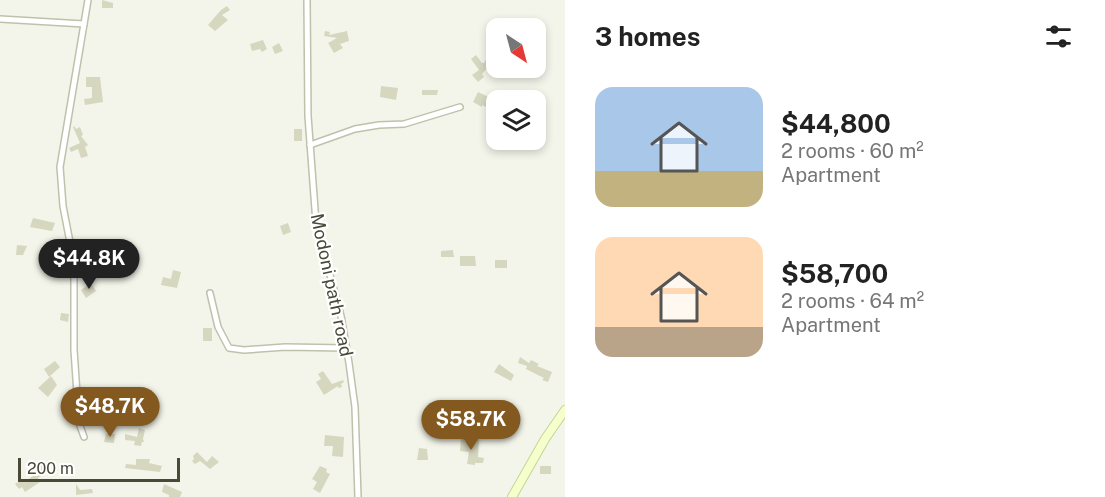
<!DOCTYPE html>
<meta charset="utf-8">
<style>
body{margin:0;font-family:"Public Sans",sans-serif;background:#f6f6f6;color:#222;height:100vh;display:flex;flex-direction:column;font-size:22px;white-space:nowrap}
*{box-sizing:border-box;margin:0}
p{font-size:20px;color:#767676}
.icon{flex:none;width:33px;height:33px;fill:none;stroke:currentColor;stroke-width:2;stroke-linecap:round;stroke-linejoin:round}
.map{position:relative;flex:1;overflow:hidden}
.panel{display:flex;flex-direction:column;background:#fff;width:540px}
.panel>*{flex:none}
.needle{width:39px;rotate:144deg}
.fabs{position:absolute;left:486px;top:18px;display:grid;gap:12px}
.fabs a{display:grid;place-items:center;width:60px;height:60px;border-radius:12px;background:#fff;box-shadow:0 3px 9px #0003;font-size:30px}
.scale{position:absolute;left:18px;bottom:15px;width:162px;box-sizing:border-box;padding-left:6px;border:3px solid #494938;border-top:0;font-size:16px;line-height:21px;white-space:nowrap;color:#494938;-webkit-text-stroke:4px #fff;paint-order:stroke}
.price{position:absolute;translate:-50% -51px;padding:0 14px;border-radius:21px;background:#83591f;color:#fff;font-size:20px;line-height:39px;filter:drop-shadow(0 2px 3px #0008)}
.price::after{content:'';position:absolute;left:50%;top:36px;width:18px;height:14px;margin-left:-9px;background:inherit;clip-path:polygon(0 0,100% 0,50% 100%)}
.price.on{background:#222;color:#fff}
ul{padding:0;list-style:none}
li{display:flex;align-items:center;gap:18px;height:150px;padding:0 30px}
li span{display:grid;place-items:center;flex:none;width:168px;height:120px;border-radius:18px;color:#555}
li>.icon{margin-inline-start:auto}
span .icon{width:72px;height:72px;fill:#fffc;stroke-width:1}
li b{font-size:26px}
h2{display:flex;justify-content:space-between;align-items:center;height:72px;padding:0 30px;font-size:26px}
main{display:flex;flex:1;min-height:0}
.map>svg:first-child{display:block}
.building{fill:#d6d7bf}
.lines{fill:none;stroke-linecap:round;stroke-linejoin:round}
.street-casing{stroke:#bfc1ac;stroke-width:8}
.secondary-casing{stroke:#c8d297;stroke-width:10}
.street{stroke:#fff;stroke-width:5}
.secondary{stroke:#f5ffcb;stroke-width:8}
.labels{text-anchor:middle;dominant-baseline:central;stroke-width:4.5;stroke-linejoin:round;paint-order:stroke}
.street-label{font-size:18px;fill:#494938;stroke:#fff}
</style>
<main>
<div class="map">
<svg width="565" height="497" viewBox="0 0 565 497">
<rect width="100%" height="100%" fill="#f4f5ea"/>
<g class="building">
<polygon points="102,0 113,3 113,8 102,8"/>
<polygon points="227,6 230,10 222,15 228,20 215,31 208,25 221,10"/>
<polygon points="325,31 330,32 329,35 347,31 349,41 340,44 343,48 334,53 328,43 337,38 324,36"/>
<polygon points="263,40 267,49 262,52 260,49 252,51 250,44"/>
<polygon points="279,43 283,51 275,54 272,47"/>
<polygon points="494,48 496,52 489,66 482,74 484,77 478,82 472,75 479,70 471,59 476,55 482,63 484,63 489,54 488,53"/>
<polygon points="86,77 100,77 103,102 85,105 84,99 92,98 92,87 86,87"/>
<polygon points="381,86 398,88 396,100 380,97"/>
<polygon points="422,90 438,90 437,95 422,95"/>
<polygon points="478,92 493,99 490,105 488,104 486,107 482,105 482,107 473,102"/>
<polygon points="74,126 76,129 80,127 83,135 81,136 88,145 85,147 88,156 81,158 78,149 71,152 69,148 80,143 73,127"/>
<rect x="294" y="129" width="8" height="12"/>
<polygon points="33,218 55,223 52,231 30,227"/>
<polygon points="288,223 291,232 283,235 280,226"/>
<polygon points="59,243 64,257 54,259 53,253 49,255 48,245"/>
<polygon points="17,245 27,246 23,255 16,255"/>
<polygon points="453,250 454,257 441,257 441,251"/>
<polygon points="460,256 475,256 476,266 460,266"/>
<rect x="495" y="260" width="12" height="8"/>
<polygon points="124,262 131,272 126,276 118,266"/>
<polygon points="173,270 181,272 177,288 161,285 163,277 171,279"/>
<polygon points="91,283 96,291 86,298 81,290"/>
<polygon points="61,313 69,314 68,322 60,320"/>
<rect x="203" y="328" width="9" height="13"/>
<polygon points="520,357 529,363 531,360 539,364 537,366 552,372 548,382 542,380 544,378 526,369 527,366 518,363"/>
<polygon points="55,361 60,367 49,377 44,369"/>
<polygon points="499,364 514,375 511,381 494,372"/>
<polygon points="323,371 332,384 343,380 344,382 341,384 342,387 338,388 338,386 324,395 316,382 321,379 318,374"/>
<polygon points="51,376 57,385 48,397 38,388"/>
<polygon points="101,394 108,396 107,407 110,407 108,416 91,412 83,414 83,409 97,408"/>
<polygon points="497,413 508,418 505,424 494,420"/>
<polygon points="139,428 145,430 143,439 144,442 142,442 141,446 134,445 135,441 125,440 125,434 137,437"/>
<polygon points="106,434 115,434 114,443 104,442"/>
<polygon points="325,435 344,437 343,457 332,456 333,446 324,446"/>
<polygon points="461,438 479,440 478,457 484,458 483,463 475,463 475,465 467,464 469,452 460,451"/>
<polygon points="419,448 427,449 428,460 417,460"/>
<polygon points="197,452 207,462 212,456 219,462 210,469 200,461 195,464 192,461 194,459 193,456"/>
<polygon points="136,459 150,459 149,463 162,466 160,472 125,468 126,464 136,465"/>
<polygon points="45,462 50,470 38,478 40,482 25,492 22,487 19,489 15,484 23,479 25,482 33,476 31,473"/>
<polygon points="320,466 327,469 326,472 330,474 320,493 313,489 317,482 312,479"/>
<rect x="540" y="466" width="11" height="8"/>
<polygon points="76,484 80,490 92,489 93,493 76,495"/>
<polygon points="164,484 182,492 180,497 169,497 169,495 162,492"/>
</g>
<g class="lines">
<defs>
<g id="street">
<polyline points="307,0 308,116 316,223 341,316 349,363 355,407 358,497"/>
<polyline points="0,19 84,24"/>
<polyline points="310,145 355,129 379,125 404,124 460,107"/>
<polyline points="210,293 218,327 229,348 244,350 285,347 346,348"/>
<polyline points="84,437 79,423 74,350 74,263 63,206 60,167 88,0"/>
</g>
<polyline id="secondary" points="512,497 545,439 565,410"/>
</defs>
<use href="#street" class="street-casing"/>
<use href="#secondary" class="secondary-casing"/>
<use href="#street" class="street"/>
<use href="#secondary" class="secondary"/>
</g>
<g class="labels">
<g class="street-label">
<text transform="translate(332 285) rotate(78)">Modoni path road</text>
</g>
</g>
</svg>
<div class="fabs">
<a><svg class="needle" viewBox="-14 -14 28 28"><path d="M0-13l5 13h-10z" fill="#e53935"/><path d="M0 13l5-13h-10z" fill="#767676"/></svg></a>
<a><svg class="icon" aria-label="layers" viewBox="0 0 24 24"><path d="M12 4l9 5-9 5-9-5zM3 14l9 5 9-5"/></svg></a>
</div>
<div class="scale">200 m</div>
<b class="price on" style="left:89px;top:290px">$44.8K</b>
<b class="price" style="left:110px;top:438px">$48.7K</b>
<b class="price" style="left:471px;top:451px">$58.7K</b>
</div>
<section class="panel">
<h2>3 homes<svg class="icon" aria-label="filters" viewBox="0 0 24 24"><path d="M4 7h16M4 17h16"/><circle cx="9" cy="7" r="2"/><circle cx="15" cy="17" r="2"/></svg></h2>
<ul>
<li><span style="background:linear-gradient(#a9c7e8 70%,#c2b280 0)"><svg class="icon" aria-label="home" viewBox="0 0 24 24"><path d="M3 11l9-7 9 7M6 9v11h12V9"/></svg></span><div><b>$44,800</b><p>2 rooms · 60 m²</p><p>Apartment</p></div></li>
<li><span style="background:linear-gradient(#ffd9b3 75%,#b9a48a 0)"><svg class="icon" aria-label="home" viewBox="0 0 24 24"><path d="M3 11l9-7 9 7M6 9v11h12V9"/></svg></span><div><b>$58,700</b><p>2 rooms · 64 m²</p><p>Apartment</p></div></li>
</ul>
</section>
</main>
